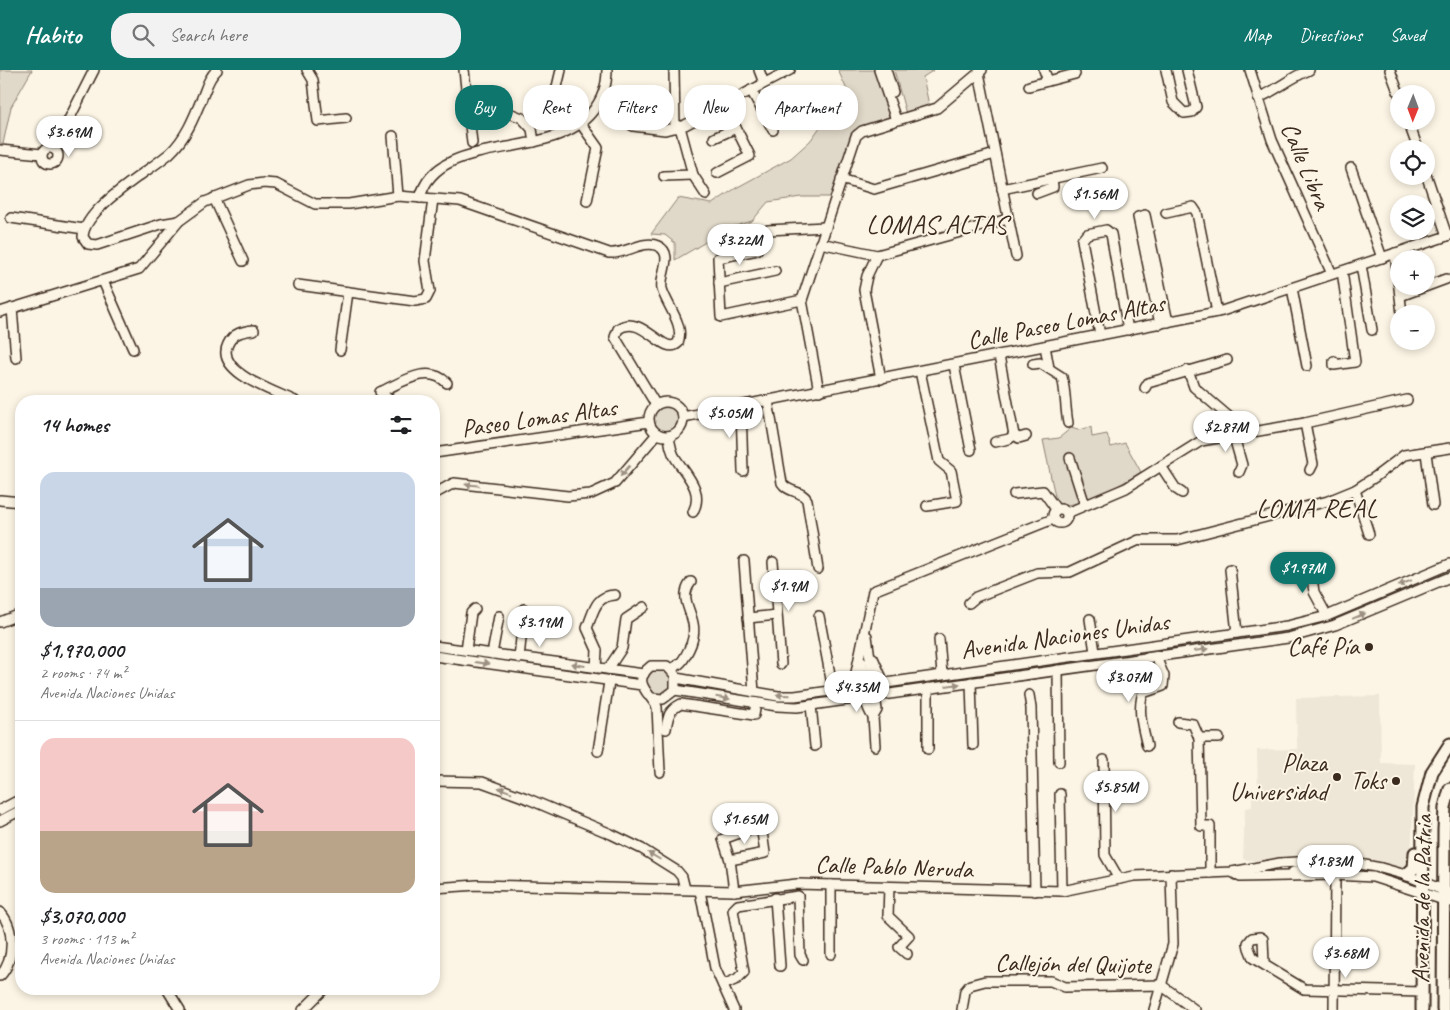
<!DOCTYPE html>
<meta charset="utf-8">
<style>
body{margin:0;font-family:Caveat,sans-serif;background:#f2f2f2;color:#202124;height:100vh;display:flex;flex-direction:column;font-size:19px;white-space:nowrap}
*{box-sizing:border-box;margin:0}
p{font-size:16px;color:#757577}
.icon{flex:none;width:28px;height:28px;fill:none;stroke:currentColor;stroke-width:2;stroke-linecap:round;stroke-linejoin:round}
.map{position:relative;flex:1;overflow:hidden}
.side{position:absolute;left:15px;top:325px;width:425px;height:600px;display:flex;flex-direction:column;background:#fff;border-radius:20px;box-shadow:0 2px 8px #0003}
.side>*{flex:none}
.banner{position:absolute;left:455px;top:15px;width:475px;height:45px;display:flex;gap:10px}
.needle{width:32px;rotate:181deg}
.tools{position:absolute;left:1390px;top:15px;display:grid;gap:10px}
.tools a{display:grid;place-items:center;width:45px;height:45px;border-radius:50%;background:#fff;box-shadow:0 2px 8px #0003;font-size:25px}
.price{position:absolute;translate:-50% -42px;padding:0 11px;border-radius:18px;background:#fff;color:#222;font-size:16px;line-height:32px;filter:drop-shadow(0 1px 2px #0008)}
.price::after{content:'';position:absolute;left:50%;top:30px;width:15px;height:11px;margin-left:-8px;background:inherit;clip-path:polygon(0 0,100% 0,50% 100%)}
.price.selected{background:#0f766e;color:#fff}
ul{padding:0;list-style:none}
li{display:grid;align-content:center;gap:10px;height:265px;padding:0 25px}
li+li{border-top:1px solid #e0e0e0}
li span{display:grid;place-items:center;height:155px;border-radius:15px;color:#555}
li>.icon{margin-inline-start:auto}
span .icon{width:90px;height:90px;fill:#fffc;stroke-width:1}
li b{font-size:21px}
h2{display:flex;justify-content:space-between;align-items:center;height:60px;padding:0 25px;font-size:21px}
.chip{padding:0 18px;border-radius:20px;background:#fff;box-shadow:0 2px 8px #0003;font-size:18px;line-height:45px}
.chip.selected{background:#0f766e;color:#fff}
header{display:flex;align-items:center;gap:30px;box-sizing:border-box;height:70px;padding:0 25px;background:#0f766e;color:#fff}
header strong{font-size:24px}
nav{display:flex;gap:28px;margin-inline-start:auto;font-size:18px}
.search{width:350px;height:45px;background:#f2f2f2;display:flex;align-items:center;gap:12px;box-sizing:border-box;padding:0 18px;border-radius:20px;color:#757577;font-size:19px}
.map>svg:first-child{display:block}
.built{fill:#eee6d6}
.green{fill:#e0d8c8;stroke:#8e8173}
.lines{fill:none;stroke-linecap:round;stroke-linejoin:round}
.minor-casing{stroke:#3b2a1e;stroke-width:12}
.major-casing{stroke:#3b2a1e;stroke-width:15}
.minor{stroke:#fcf5e5;stroke-width:9}
.major{stroke:#fcf5e5;stroke-width:11}
.oneway{fill:#9c9082}
.poi-dot{fill:#3b2a1e;stroke:#fcf5e5;stroke-width:2}
.labels{text-anchor:middle;dominant-baseline:central;stroke-width:4;stroke-linejoin:round;paint-order:stroke}
.street-label{font-size:25px;fill:#3b2a1e;stroke:#fcf5e5}
.poi-label{font-size:25px;fill:#3b2a1e;stroke:#fcf5e5;text-anchor:end}
.neighbourhood-label{font-size:26px;letter-spacing:1px;fill:#3b2a1e;stroke:#fcf5e5}
</style>
<header>
<strong>Habito</strong>
<div class="search"><svg class="icon" aria-label="search" viewBox="0 0 24 24"><circle cx="10" cy="10" r="6"/><path d="M15 15l6 6"/></svg>Search here</div>
<nav><a>Map</a><a>Directions</a><a>Saved</a></nav>
</header>
<div class="map">
<svg width="1450" height="940" viewBox="0 0 1450 940">
<rect width="100%" height="100%" fill="#fcf5e5"/>
<filter id="ink" filterUnits="userSpaceOnUse"><feTurbulence type="fractalNoise" baseFrequency=".02" numOctaves="2"/><feDisplacementMap in="SourceGraphic" scale="10" xChannelSelector="R" yChannelSelector="G"/><feConvolveMatrix kernelMatrix="1 2 1 2 8 2 1 2 1" color-interpolation-filters="sRGB"/></filter>
<g filter="url(#ink)">
<polygon class="built" points="1380,626 1381,693 1415,694 1411,790 1407,799 1361,788 1301,787 1261,792 1243,789 1245,738 1252,737 1252,721 1258,720 1257,680 1297,679 1296,628"/>
<g class="green">
<polygon points="0,0 32,0 11,37 3,74 0,73"/>
<polygon points="838,0 876,0 892,49 854,60 832,127 801,127 768,132 752,151 719,161 704,173 675,190 675,173 665,165 651,164 678,128 712,134 736,118 791,88 810,71 847,20"/>
<polygon points="894,0 934,0 923,7 929,35 906,44"/>
<circle cx="666" cy="349" r="12"/>
<path d="M1091 357 1092 367 1107 364 1111 377 1125 373 1141 402C1117 417 1086 435 1057 436L1043 370 1059 368 1071 358 1078 360Z"/>
<polygon points="667,597 675,616 662,628 646,621 645,604 648,600"/>
</g>
<g class="lines">
<defs>
<g id="minor">
<polyline points="307,0 313,10 318,51 346,48"/>
<polyline points="464,0 472,73"/>
<polyline points="674,0 675,58"/>
<polyline points="759,0 764,13"/>
<polyline points="879,0 896,50"/>
<polyline points="886,0 893,22"/>
<polyline points="1166,0 1173,32 1184,43 1192,42 1196,37 1187,0"/>
<polyline points="1250,0 1272,70 1332,204"/>
<polyline points="1390,0 1399,24"/>
<polyline points="979,3 1016,186"/>
<polyline points="1048,11 1075,4"/>
<polyline points="1029,16 1048,11 1044,0"/>
<polyline points="751,20 773,60"/>
<polyline points="556,21 561,0"/>
<polyline points="466,26 522,48 532,59 534,72"/>
<path d="M1258 28C1279 19 1288 9 1309 0"/>
<polyline points="599,34 633,56 665,60 685,55 790,0"/>
<polyline points="468,44 492,37"/>
<polyline points="1408,51 1418,79"/>
<polyline points="581,54 598,78 587,131"/>
<polyline points="680,57 693,105 706,125"/>
<polyline points="393,66 398,126"/>
<polyline points="714,68 736,58"/>
<circle cx="50" cy="86" r="8"/>
<polyline points="54,79 94,0"/>
<polyline points="0,80 42,84"/>
<polyline points="1351,98 1382,188"/>
<polyline points="717,103 750,86 724,34"/>
<polyline points="1426,104 1447,166"/>
<polyline points="664,106 693,105"/>
<polyline points="841,109 874,119 995,84"/>
<polyline points="1002,119 1102,98"/>
<polyline points="1037,123 1053,117 1052,108"/>
<polyline points="214,128 243,191"/>
<path d="M420 128C437 60 550 94 592 42 602 30 607 15 607 0"/>
<polyline points="1166,143 1193,137 1197,143 1217,242"/>
<polyline points="11,148 84,159"/>
<path d="M179 151 161 154 97 175 88 174 83 167C84 138 148 102 170 83 187 67 195 45 204 23 207 15 210 6 217 0"/>
<polyline points="768,160 825,157"/>
<polyline points="820,173 877,185 1008,149"/>
<polyline points="757,180 718,188 721,247 802,230"/>
<polyline points="1395,183 1402,244"/>
<polyline points="877,185 867,206 864,220 881,309"/>
<polyline points="1361,195 1372,260"/>
<polyline points="103,211 133,279"/>
<polyline points="719,213 775,201"/>
<polyline points="298,215 415,231 426,229 430,221 425,191 433,129"/>
<polyline points="1292,218 1307,296"/>
<polyline points="1400,226 1446,209"/>
<polyline points="12,238 16,288"/>
<path d="M0 242 139 199 179 151 205 132 249 115 264 113 276 114 315 134H349L398 126 460 131 609 183C625 185 643 169 658 176 675 184 659 205 662 219 667 236 685 255 678 273 663 287 642 242 618 259L615 267 656 335"/>
<polyline points="1160,254 1138,147 1145,145 1168,252"/>
<path d="M254 260C243 261 233 263 228 274 214 302 276 322 295 331"/>
<polyline points="1100,265 1082,170 1087,164 1106,160 1111,164 1128,260"/>
<polyline points="1045,276 1049,298"/>
<polyline points="340,280 348,222"/>
<polyline points="999,286 1014,365"/>
<polyline points="1334,291 1334,295 1355,292 1342,201"/>
<path d="M1033 294 1040 293 1062 307C1066 322 1065 337 1068 353"/>
<polyline points="954,295 971,380"/>
<polyline points="1188,300 1194,317 1228,346 1242,395 1239,402"/>
<polyline points="920,301 939,391 951,401 957,431 927,436"/>
<polyline points="1145,318 1148,313 1227,290"/>
<polyline points="819,321 802,230 856,66 862,61 937,38 982,0"/>
<path d="M391 331 380 322C401 313 428 293 447 313"/>
<path d="M768 331 782 413C788 423 802 420 807 430L818 499"/>
<circle cx="666" cy="349" r="17"/>
<polyline points="741,337 743,401"/>
<polyline points="683,347 1222,241 1450,165"/>
<polyline points="1305,353 1313,394 1310,400"/>
<path d="M669 366C670 374 671 382 676 389 687 406 704 421 693 442"/>
<polyline points="995,372 1009,369 1014,365 1019,368 1026,366"/>
<polyline points="434,383 649,352"/>
<polyline points="1426,383 1433,435"/>
<polyline points="1070,388 1085,435"/>
<polyline points="1161,396 1176,419 1182,423"/>
<polyline points="1355,420 1369,464"/>
<polyline points="434,424 454,413 568,426 591,424 615,413 657,364"/>
<polyline points="1014,424 1043,421 1056,439"/>
<polyline points="0,430 21,432"/>
<circle cx="1060" cy="446" r="7"/>
<polyline points="1067,443 1126,418 1201,371 1305,353 1407,330"/>
<polyline points="744,491 754,622"/>
<polyline points="773,492 781,594"/>
<polyline points="1310,494 1314,522 1327,546"/>
<polyline points="1230,499 1237,563"/>
<polyline points="969,533 976,527 1037,503 1070,502 1139,470 1177,470 1328,431 1355,420 1375,407 1404,385 1450,378"/>
<polyline points="819,546 833,620"/>
<polyline points="748,548 777,545"/>
<polyline points="1090,549 1095,582"/>
<polyline points="0,552 21,544"/>
<polyline points="867,566 877,640 873,647 875,676"/>
<polyline points="939,569 942,604"/>
<polyline points="434,576 644,604"/>
<polyline points="466,580 471,543 475,539"/>
<polyline points="492,584 499,546"/>
<polyline points="434,586 642,615"/>
<polyline points="519,588 524,539"/>
<polyline points="873,588 884,613"/>
<path d="M862 592C864 609 862 632 873 647"/>
<path d="M596 598 597 580 587 558C594 541 595 526 615 525"/>
<polyline points="608,599 622,578 626,549 644,537"/>
<path d="M671 599C682 594 684 589 689 579 705 547 674 534 691 512"/>
<polyline points="1058,600 1059,692"/>
<polyline points="676,608 778,626 795,626 1287,556 1327,546 1450,494"/>
<polyline points="971,612 973,675"/>
<polyline points="853,617 873,521 1053,449"/>
<polyline points="928,618 928,679"/>
<polyline points="675,620 777,636 797,637 1288,568 1335,555 1450,507"/>
<polyline points="1029,625 1031,638 1035,821"/>
<path d="M653 628 663 629 675 620V605L667 596H651C630 612 650 623 657 637L660 702"/>
<polyline points="811,635 815,676"/>
<polyline points="1178,652 1193,654 1199,668"/>
<path d="M666 659C668 646 669 640 681 634L754 645 756 633"/>
<path d="M1147 676C1143 659 1137 640 1143 623L1163 616 1164 606 1156 587"/>
<polyline points="598,681 609,612"/>
<polyline points="1104,690 1105,785 1119,809"/>
<polyline points="434,711 482,712 526,728 611,764 642,779 677,801 682,807 685,819"/>
<polyline points="1060,724 1062,821"/>
<polyline points="0,740 21,729"/>
<polyline points="0,751 21,740"/>
<polyline points="730,790 765,783 761,755 723,769 730,790 734,821"/>
<polyline points="1232,802 1240,807 1335,805 1373,807 1450,832"/>
<polyline points="1293,802 1305,799 1315,791 1319,797 1333,800"/>
<polyline points="1210,803 1210,756 1201,756 1199,668 1219,668"/>
<polyline points="889,817 888,846 909,866 899,877 907,884"/>
<polyline points="434,818 477,815 734,821 797,814 1062,821 1134,806 1232,802 1280,793 1315,791 1354,793 1381,798 1406,805 1450,823"/>
<polyline points="700,821 715,898 734,940"/>
<polyline points="775,828 780,896"/>
<path d="M0 842C15 858 15 890 0 906"/>
<polyline points="831,884 831,815"/>
<polyline points="1264,893 1263,869 1260,867 1252,868 1248,873 1249,878 1253,888 1304,919 1422,922"/>
<polyline points="723,915 737,909 744,902 733,840 738,835 798,826 800,885 803,890"/>
<polyline points="167,919 180,940"/>
<polyline points="303,940 324,919"/>
<polyline points="962,940 965,921 970,915 985,911 1051,911 1065,917 1161,915 1195,940"/>
<polyline points="1154,940 1173,874 1171,804"/>
<polyline points="1334,940 1335,805"/>
</g>
<g id="major">
<polyline points="1406,805 1414,798 1415,783"/>
<polyline points="1422,940 1423,737 1432,702 1450,674"/>
<polyline points="1443,940 1444,760 1445,737 1450,719"/>
</g>
</defs>
<use href="#minor" class="minor-casing"/>
<use href="#major" class="major-casing"/>
<use href="#minor" class="minor"/>
<use href="#major" class="major"/>
</g>
<defs><path id="oneway-solid" d="M-6-.8H1V-3.2L6.5 0L1 3.2V.8H-6Z" transform="scale(1.25)"/></defs>
<g class="oneway">
<use href="#oneway-solid" transform="translate(625 401) rotate(131)"/>
<use href="#oneway-solid" transform="translate(472 415) rotate(-174)"/>
<use href="#oneway-solid" transform="translate(1405 513) rotate(157)"/>
<use href="#oneway-solid" transform="translate(1359 546) rotate(-23)"/>
<use href="#oneway-solid" transform="translate(1201 580) rotate(-8)"/>
<use href="#oneway-solid" transform="translate(482 593) rotate(8)"/>
<use href="#oneway-solid" transform="translate(578 595) rotate(-172)"/>
<use href="#oneway-solid" transform="translate(953 615) rotate(-8)"/>
<use href="#oneway-solid" transform="translate(783 625) rotate(-178)"/>
<use href="#oneway-solid" transform="translate(723 628) rotate(9)"/>
<use href="#oneway-solid" transform="translate(505 720) rotate(-160)"/>
<use href="#oneway-solid" transform="translate(654 786) rotate(-150)"/>
</g>
</g>
<g class="poi-dot">
<circle cx="1369" cy="577" r="5"/>
<circle cx="1337" cy="707" r="5"/>
<circle cx="1396" cy="711" r="5"/>
</g>
<g class="labels">
<g class="street-label">
<text transform="translate(1306 96) rotate(67)">Calle Libra</text>
<text transform="translate(1066 252) rotate(-11)">Calle Paseo Lomas Altas</text>
<text transform="translate(539 348) rotate(-8)">Paseo Lomas Altas</text>
<text transform="translate(1065 566) rotate(-8)">Avenida Naciones Unidas</text>
<text transform="translate(894 797) rotate(2)">Calle Pablo Neruda</text>
<text transform="translate(1422 829) rotate(-89)">Avenida de la Patria</text>
<text transform="translate(1073 894) rotate(1)">Callejón del Quijote</text>
</g>
<g class="poi-label">
<text x="1359" y="577">Café Pía</text>
<text x="1327" y="693">Plaza<tspan x="1327" dy="29">Universidad</tspan></text>
<text x="1386" y="711">Toks</text>
</g>
<g class="neighbourhood-label">
<text x="937" y="154">LOMAS ALTAS</text>
<text x="1317" y="438">LOMA REAL</text>
</g>
</g>
</svg>
<div class="tools">
<a><svg class="needle" viewBox="-14 -14 28 28"><path d="M0-13l5 13h-10z" fill="#e53935"/><path d="M0 13l5-13h-10z" fill="#757577"/></svg></a>
<a><svg class="icon" aria-label="locate" viewBox="0 0 24 24"><circle cx="12" cy="12" r="6"/><path d="M12 2v4M12 18v4M2 12h4M18 12h4"/></svg></a>
<a><svg class="icon" aria-label="layers" viewBox="0 0 24 24"><path d="M12 4l9 5-9 5-9-5zM3 14l9 5 9-5"/></svg></a>
<a>+</a>
<a>−</a>
</div>
<b class="price" style="left:69px;top:88px">$3.69M</b>
<b class="price" style="left:1095px;top:150px">$1.56M</b>
<b class="price" style="left:740px;top:196px">$3.22M</b>
<b class="price" style="left:730px;top:369px">$5.05M</b>
<b class="price" style="left:1226px;top:383px">$2.87M</b>
<b class="price selected" style="left:1303px;top:524px">$1.97M</b>
<b class="price" style="left:789px;top:542px">$1.9M</b>
<b class="price" style="left:540px;top:578px">$3.19M</b>
<b class="price" style="left:1129px;top:633px">$3.07M</b>
<b class="price" style="left:857px;top:643px">$4.35M</b>
<b class="price" style="left:1116px;top:743px">$5.85M</b>
<b class="price" style="left:745px;top:775px">$1.65M</b>
<b class="price" style="left:1330px;top:817px">$1.83M</b>
<b class="price" style="left:1346px;top:909px">$3.68M</b>
<div class="banner">
<a class="chip selected">Buy</a>
<a class="chip">Rent</a>
<a class="chip">Filters</a>
<a class="chip">New</a>
<a class="chip">Apartment</a>
</div>
<section class="side">
<h2>14 homes<svg class="icon" aria-label="filters" viewBox="0 0 24 24"><path d="M4 7h16M4 17h16"/><circle cx="9" cy="7" r="2"/><circle cx="15" cy="17" r="2"/></svg></h2>
<ul>
<li><span style="background:linear-gradient(#c9d6e8 75%,#9aa5b1 0)"><svg class="icon" aria-label="home" viewBox="0 0 24 24"><path d="M3 11l9-7 9 7M6 9v11h12V9"/></svg></span><div><b>$1,970,000</b><p>2 rooms · 74 m²</p><p>Avenida Naciones Unidas</p></div></li>
<li><span style="background:linear-gradient(#f6c9c9 60%,#b9a48a 0)"><svg class="icon" aria-label="home" viewBox="0 0 24 24"><path d="M3 11l9-7 9 7M6 9v11h12V9"/></svg></span><div><b>$3,070,000</b><p>3 rooms · 113 m²</p><p>Avenida Naciones Unidas</p></div></li>
</ul>
</section>
</div>
